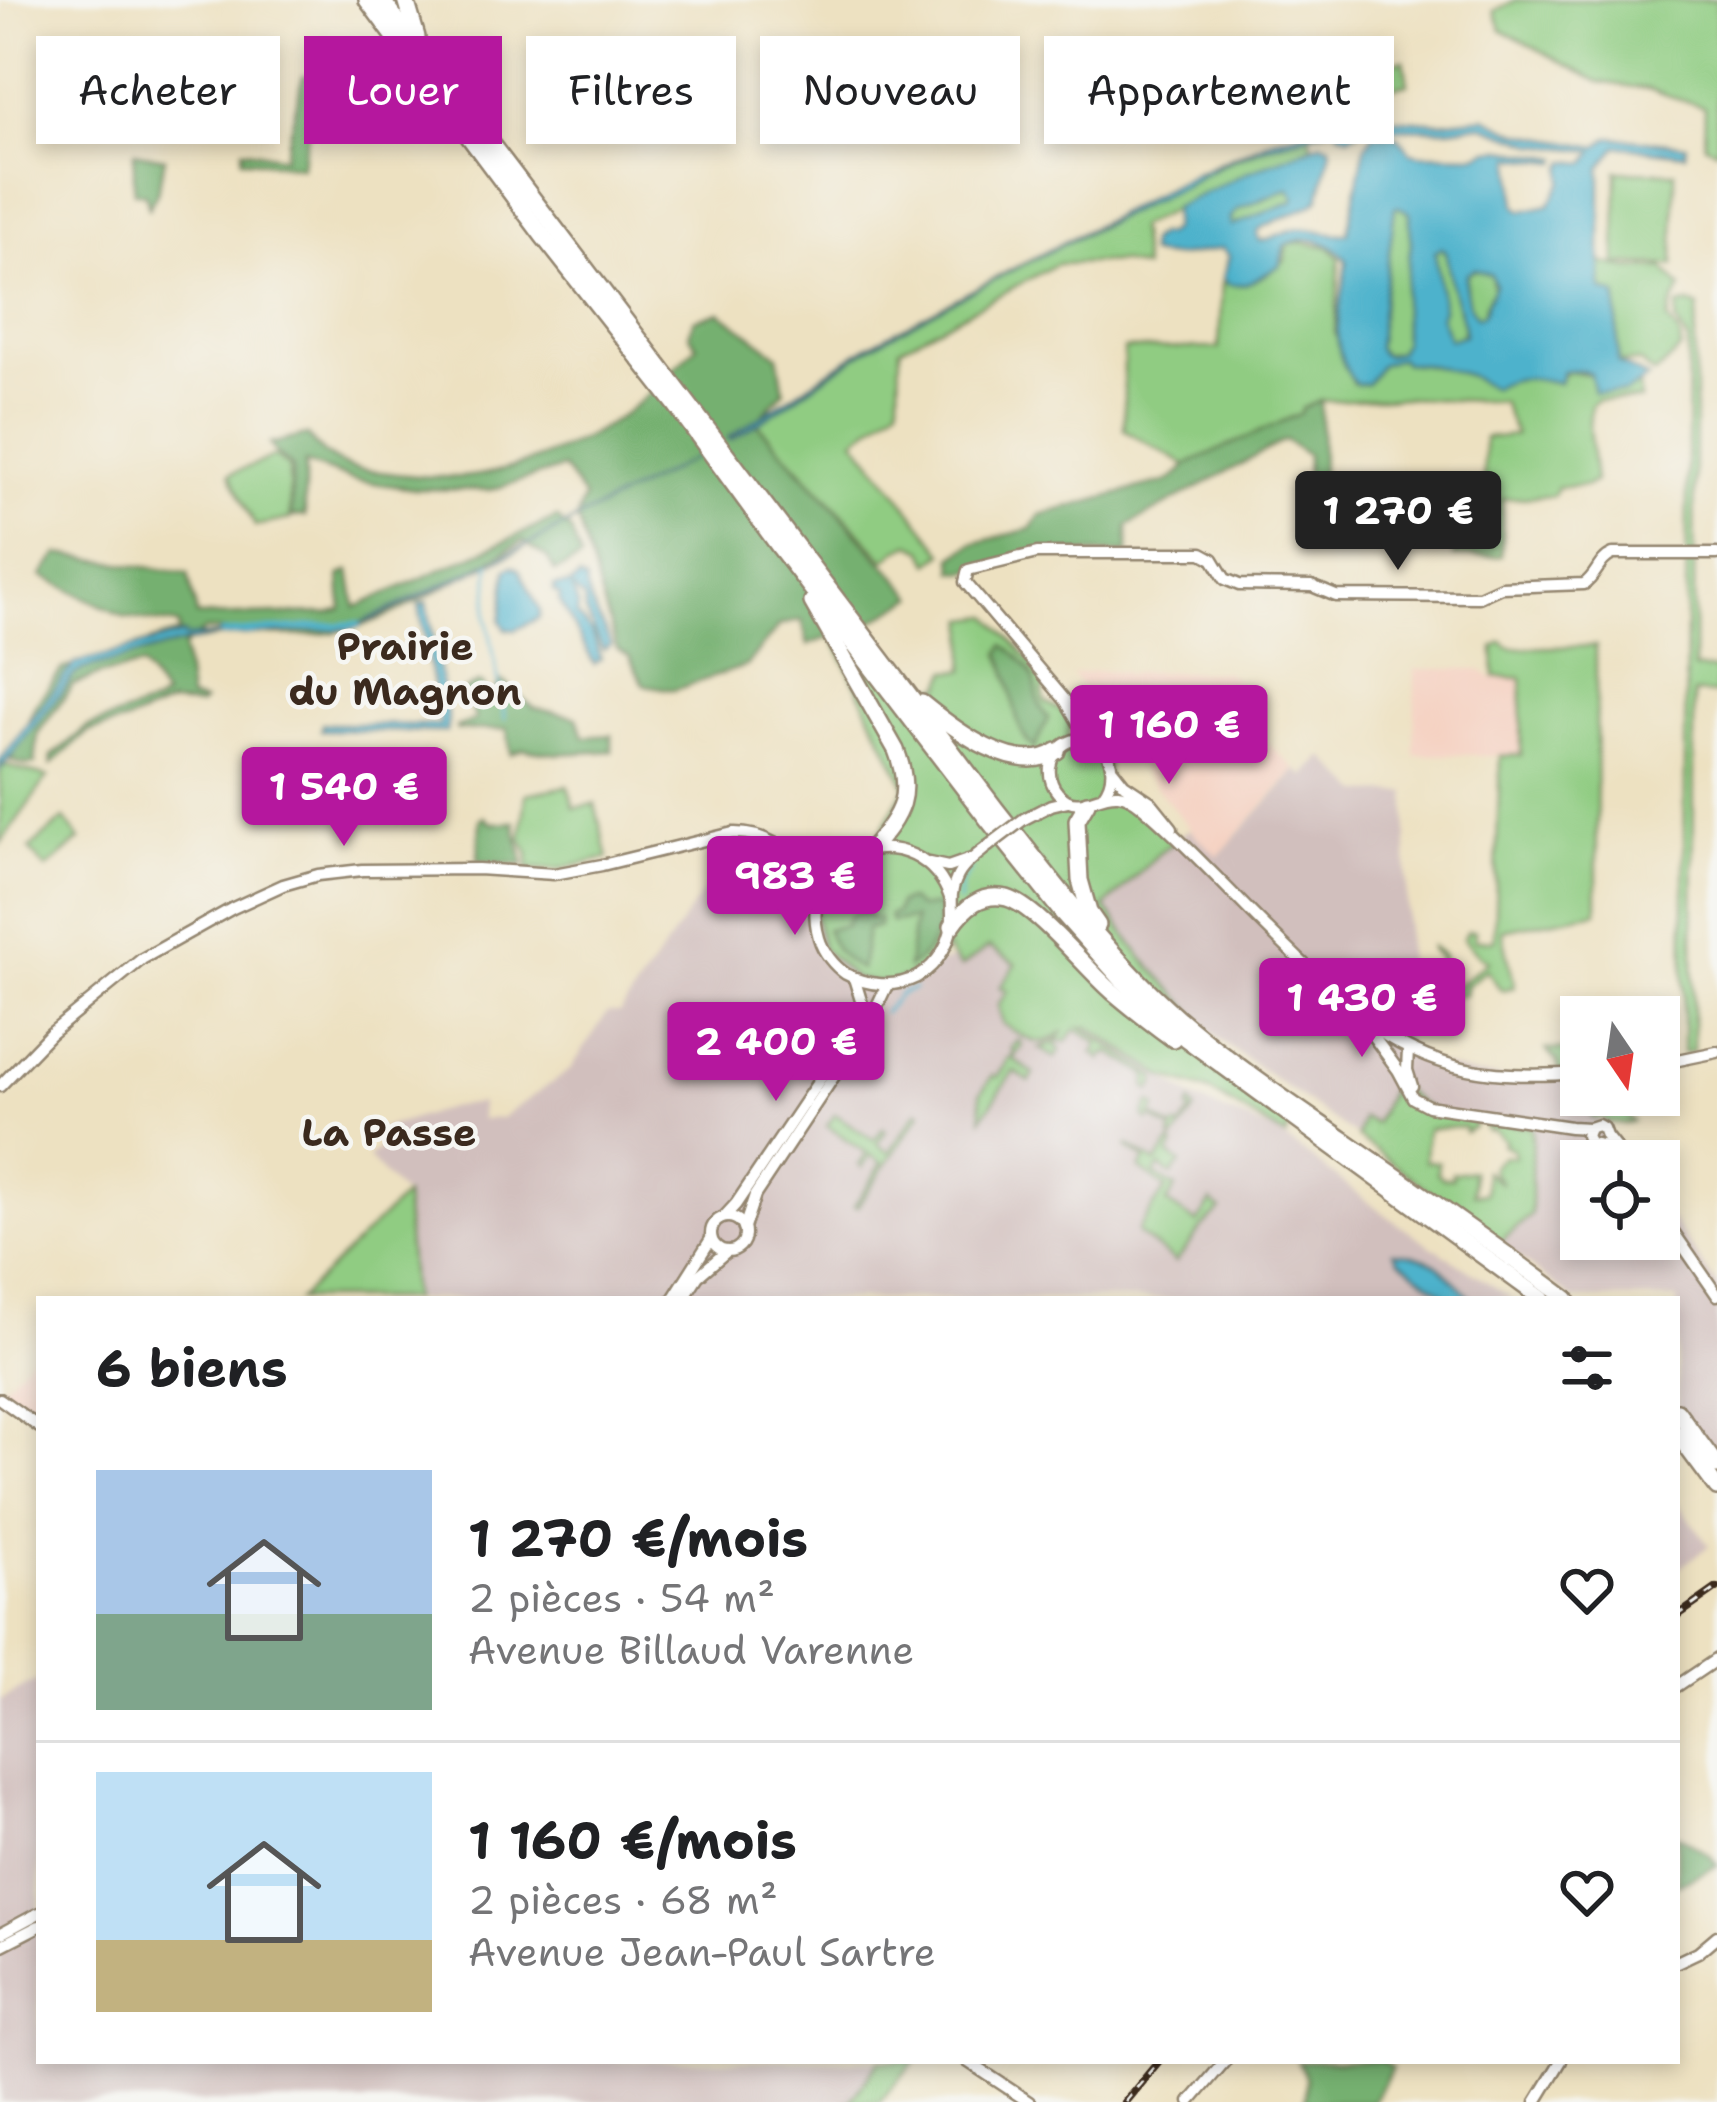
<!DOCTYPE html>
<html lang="fr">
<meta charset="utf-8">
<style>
body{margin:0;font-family:"Shantell Sans",sans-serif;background:#f6f6f6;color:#202124;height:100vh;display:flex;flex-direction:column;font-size:45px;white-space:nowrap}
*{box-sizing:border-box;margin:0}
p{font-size:39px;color:#757577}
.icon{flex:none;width:66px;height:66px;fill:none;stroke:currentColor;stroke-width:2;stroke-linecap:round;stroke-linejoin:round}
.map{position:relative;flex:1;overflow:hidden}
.drawer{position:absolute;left:36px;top:1296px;width:1644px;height:768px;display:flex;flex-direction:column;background:#fff;border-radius:0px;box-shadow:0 6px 18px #0003}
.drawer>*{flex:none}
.banner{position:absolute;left:36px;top:36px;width:1647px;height:108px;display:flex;gap:24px}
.needle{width:78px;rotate:167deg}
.tools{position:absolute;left:1560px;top:996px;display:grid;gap:24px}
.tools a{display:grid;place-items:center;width:120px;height:120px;border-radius:0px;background:#fff;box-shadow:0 6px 18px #0003;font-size:60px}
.price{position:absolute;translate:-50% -102px;padding:0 27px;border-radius:12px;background:#b5179e;color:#fff;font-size:39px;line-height:78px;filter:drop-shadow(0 3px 6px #0008)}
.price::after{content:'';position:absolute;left:50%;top:72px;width:36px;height:27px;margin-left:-18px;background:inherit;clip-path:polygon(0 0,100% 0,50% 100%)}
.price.current{background:#222;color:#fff}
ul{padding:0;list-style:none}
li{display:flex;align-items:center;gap:36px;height:300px;padding:0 60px}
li+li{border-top:3px solid #e0e0e0}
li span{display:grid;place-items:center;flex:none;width:336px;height:240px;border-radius:0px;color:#555}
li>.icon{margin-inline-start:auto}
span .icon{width:144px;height:144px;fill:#fffc;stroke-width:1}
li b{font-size:51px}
h2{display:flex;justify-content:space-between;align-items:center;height:144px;padding:0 60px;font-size:51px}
.chip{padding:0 42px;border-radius:0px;background:#fff;box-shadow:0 6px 18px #0003;font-size:42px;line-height:108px}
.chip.current{background:#b5179e;color:#fff}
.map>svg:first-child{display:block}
.built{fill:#f5d2c2}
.industrial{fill:#d1bfbd}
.green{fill:#90cc82;stroke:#667b50;stroke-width:3}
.forest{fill:#74b070;stroke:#586d47;stroke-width:3}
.water{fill:#4db2cc;stroke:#446e75;stroke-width:3;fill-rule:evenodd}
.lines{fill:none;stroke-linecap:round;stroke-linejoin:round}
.stream{stroke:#4db2cc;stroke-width:3}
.canal{stroke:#4db2cc;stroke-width:6}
.secondary-casing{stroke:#948670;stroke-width:15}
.highway-casing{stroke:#948670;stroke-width:20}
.secondary{stroke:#fff;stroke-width:10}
.highway{stroke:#fff;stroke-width:15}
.rail-casing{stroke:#3b2a1e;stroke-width:8}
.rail{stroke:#f6f6f2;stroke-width:3;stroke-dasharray:9;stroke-linecap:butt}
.secondary-bridge-casing{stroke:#948670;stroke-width:15;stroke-linecap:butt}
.secondary-bridge{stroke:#fff;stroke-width:10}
.labels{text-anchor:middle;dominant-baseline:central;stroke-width:9;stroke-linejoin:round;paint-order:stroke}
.neighbourhood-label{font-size:39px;font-weight:bold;fill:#3b2a1e;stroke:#f6f6f2}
</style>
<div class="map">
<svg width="1717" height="2102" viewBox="0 0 1717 2102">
<rect width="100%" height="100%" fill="#f6f6f2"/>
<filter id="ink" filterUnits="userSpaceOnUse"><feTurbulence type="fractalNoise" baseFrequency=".00833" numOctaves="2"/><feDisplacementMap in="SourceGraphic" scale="24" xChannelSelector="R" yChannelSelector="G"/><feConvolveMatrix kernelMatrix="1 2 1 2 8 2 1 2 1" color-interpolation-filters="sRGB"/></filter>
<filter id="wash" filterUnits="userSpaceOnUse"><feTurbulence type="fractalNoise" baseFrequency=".004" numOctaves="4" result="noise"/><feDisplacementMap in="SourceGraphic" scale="48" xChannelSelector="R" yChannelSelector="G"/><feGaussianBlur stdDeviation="2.7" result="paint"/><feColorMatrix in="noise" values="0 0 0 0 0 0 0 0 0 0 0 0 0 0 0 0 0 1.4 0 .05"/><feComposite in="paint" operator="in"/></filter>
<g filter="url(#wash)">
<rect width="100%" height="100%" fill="#ede1c1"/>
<g class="built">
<polygon points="1415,669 1479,669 1492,678 1521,679 1520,755 1414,755"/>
<polygon points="1095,671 1125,672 1125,676 1135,672 1226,672 1258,702 1251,729 1296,769 1217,857 1193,832 1089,706 1085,690 1072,675"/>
<polygon points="39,1350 39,1418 0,1389"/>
</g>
<g class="industrial">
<polygon points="1323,756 1361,793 1407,792 1407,1055 1475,1075 1532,1080 1564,1078 1595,1120 1607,1125 1611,1138 1630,1161 1581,1161 1581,1239 1659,1239 1659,1202 1717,1285 1717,1461 1677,1406 1677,1299 1573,1299 1499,1243 1531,1214 1531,1127 1434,1113 1420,1106 1401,1086 1396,1086 1391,1088 1375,1123 1362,1118 1357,1137 1217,1038 1141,956 1105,907 1160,852 1189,829 1218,856 1297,770 1305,776"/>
<polygon points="740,837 778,846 819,891 930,967 989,947 1016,964 1089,1027 1195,1099 1276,1132 1397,1223 1513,1299 412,1299 404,1196 368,1158 381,1146 368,1132 455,1106 480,1103 481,1119 501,1118 570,1070 607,1013 620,1013"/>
<polygon points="1677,1501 1709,1546 1677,1570"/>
<polygon points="39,1679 39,2061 879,2061 849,2102 0,2102 0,1700"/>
</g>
<g class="green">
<polygon points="1516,0 1717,0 1717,150 1704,144 1705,107 1648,89 1599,82 1502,30 1494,11"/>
<polygon points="1404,60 1408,84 1365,93 1353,89 1350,70"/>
<polygon points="1309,131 1313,148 1243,175 1138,227 1143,268 1119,262 1057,264 900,348 899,405 855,439 944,553 930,563 924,550 911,544 897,550 886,560 755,421 888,335 1001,275 1228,159"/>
<polygon points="1617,171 1675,172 1674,265 1616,264"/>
<polygon points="1290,188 1295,198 1292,202 1231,227 1230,219 1237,210"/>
<polygon points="1399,207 1410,213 1411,245 1403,304 1403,343 1398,352 1384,355 1377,348 1394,214 1395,208"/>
<path d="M1300 242 1329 247 1340 258 1335 332 1353 384H1367L1381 363 1401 358 1404 363 1437 366 1467 375 1493 387C1514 375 1536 378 1559 383L1565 372 1590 374 1595 392 1625 393 1639 384 1640 400H1597L1591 405 1589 427 1595 481 1587 486 1557 487 1553 496 1502 499 1501 556H1454L1453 536 1473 535 1472 508 1484 488V438L1515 435 1502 402 1407 398 1321 401 1302 413 1186 465 1124 430V349L1219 348 1222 282C1247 288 1266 276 1285 260L1288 244Z"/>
<polygon points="1441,248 1446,252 1451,282 1464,327 1461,337 1449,339 1440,316 1443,309 1435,252"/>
<polygon points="1600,262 1629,269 1664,268 1681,288 1672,305 1668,321 1680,336 1681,349 1655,374 1639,362 1618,363 1617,296 1602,289"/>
<path d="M1478 269 1491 275 1494 289 1486 303 1483 314 1478 317C1468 309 1463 286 1468 273Z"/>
<polygon points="1557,301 1561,304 1571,354 1567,361 1555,311 1552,314 1562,361 1559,364 1553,362 1541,308 1546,305 1554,308 1553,304"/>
<polygon points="1688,304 1698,307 1695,335 1694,669 1717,669 1717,694 1694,693 1693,1051 1683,1053 1688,341 1676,322 1678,306"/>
<polygon points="275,456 289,468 290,519 255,526 230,474"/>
<path d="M990 616 1049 682 1043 690 1044 702 1068 714 1071 724 1066 743 1080 740 1105 750 1109 787 1179 838 1160 852 1105 907 1141 956 1195 1014 1186 1039 1293 1117 1286 1137 1210 1091 1164 1077 1089 1027H1082L1156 1077V1083L1151 1091 1146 1087 1148 1076 1110 1052 1107 1055 1104 1054 1101 1058 1103 1061 1092 1052 1095 1053 1098 1043 1078 1030H1075L1066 1042 1060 1040 1056 1046 1061 1050 1055 1058 1040 1048 1055 1042 1064 1031C1039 1052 1027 1039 1003 1024L998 1005 1008 991 1000 988 1016 964 989 947 961 967 950 955 948 948 930 967 887 985 854 978 822 948 815 915 831 872 871 849 906 787 833 638 858 628 874 635 913 686 941 687 948 671 965 670 967 619Z"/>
<polygon points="1502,642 1509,648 1596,646 1597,912 1502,930 1515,987 1501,990 1487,970 1466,986 1465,995 1440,995 1445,986 1438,976 1439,957 1431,950 1431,946 1443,955 1443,961 1449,968 1443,975 1454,988 1488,961 1481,957 1463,938 1468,931 1475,931 1475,940 1494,940 1500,756 1521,755 1522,678 1495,677 1494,647"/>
<polygon points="0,764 48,777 0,844"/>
<polygon points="568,786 574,808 595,804 608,858 560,869 528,869 529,854 521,839 526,794"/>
<polygon points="64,819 80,840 46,869 29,849"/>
<polygon points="1019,1040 1022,1046 1013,1059 1034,1074 1030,1082 1014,1071 982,1118 980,1094 993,1075 997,1077 1014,1051 1011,1048"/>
<path d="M1546 1050H1581V1095H1617L1625 1114 1633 1121C1623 1127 1616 1123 1606 1122L1603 1115 1600 1118H1593L1560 1074 1557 1061Z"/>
<path d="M1400 1086C1421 1110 1442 1115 1473 1120L1474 1127 1465 1132 1464 1127 1427 1129 1425 1161 1438 1162 1437 1173 1443 1178H1452V1173L1472 1171 1473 1194 1485 1193V1171L1502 1184 1492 1171V1166L1503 1156 1514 1157 1513 1149 1503 1145 1505 1141 1492 1129 1489 1131 1485 1129 1484 1121 1532 1127 1531 1215 1499 1243 1357 1137 1362 1118 1375 1123 1391 1088Z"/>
<polygon points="1150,1102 1157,1107 1152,1115 1173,1129 1176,1126 1180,1128 1191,1112 1188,1108 1191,1103 1195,1110 1171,1144 1174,1146 1169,1155 1181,1163 1172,1175 1160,1167 1155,1174 1176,1188 1167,1203 1197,1223 1211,1202 1221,1210 1203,1226 1176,1262 1138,1234 1138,1230 1166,1188 1140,1169 1145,1159 1127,1147 1128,1145 1156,1163 1173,1139 1170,1136 1172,1131 1151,1117 1148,1121 1144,1117"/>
<polygon points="918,1110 921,1113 857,1207 854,1206 882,1163 871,1155 862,1168 859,1165 867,1153 827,1126 835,1114 874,1140 883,1128 886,1131 877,1144 889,1152"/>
<polygon points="404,1196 412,1299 299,1299"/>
<polygon points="879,2061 915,2061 879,2102 849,2102"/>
</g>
<g class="forest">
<polygon points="351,40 354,50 308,135 301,167 242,159 243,149 284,157 303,76 329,73 346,42"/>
<polygon points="134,152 165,158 157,193 149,207 145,194 134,192"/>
<path d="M720 312 778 355 784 391 756 422 915 597 872 622 808 645 802 620 780 625 746 666 674 690 644 685 629 656 617 649 577 518 584 498 563 468 490 490 415 489 353 480 305 463V516L291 517 292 467 275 452 270 444 307 435C333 470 356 469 396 474 417 476 439 478 460 477 515 474 595 439 637 404 658 386 677 365 697 346L689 334 694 320Z"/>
<path d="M1321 401 1322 480 1306 479 1307 455 1285 440 1128 526V553H1037L966 572 954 571 953 557 972 544 1031 529 1040 515 1155 484C1170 483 1178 476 1186 465L1301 413 1302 408Z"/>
<path d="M557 518 571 531 581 559 555 572 548 559 523 541C473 569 400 618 346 630 299 640 252 634 205 630L183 647 189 699 203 702 199 706 169 704 127 722 88 732 51 765V757L87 727 154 704 164 697 142 666 102 674 73 685 38 733 35 764 26 765 11 761 35 705 62 669 179 633 178 625 125 617 42 576 58 554 188 573 197 616 328 613 342 609 340 575 350 571 356 607Z"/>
<path d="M1004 645C1014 651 1033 669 1035 682 1038 697 1037 706 1048 718L1034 749C1009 725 1016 685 1000 654Z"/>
<polygon points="502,681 534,708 577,717 584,737 612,735 612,751 558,754 523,749 511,754 507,729 457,730 456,727 476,720 468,701 461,692 478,683 483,685 488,703 497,700 496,688"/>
<path d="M484 817 491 823 515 822C515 836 525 855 523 865L478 861 480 819Z"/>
<path d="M909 900 919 908 939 905C939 933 933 952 908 968L914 919 891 922 889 915 896 913 899 903Z"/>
<path d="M859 912H865L872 919 879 918V926L867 929 861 969C842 962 833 947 826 929L845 926 850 916Z"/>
<polygon points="1677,1835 1710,1855 1717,1866 1677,1885"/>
<polygon points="1298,2061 1382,2061 1392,2068 1373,2102 1305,2102 1306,2079"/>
</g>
<g class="water">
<path d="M1377 117 1440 122 1485 117 1519 133 1598 147 1610 137 1687 145 1685 154 1617 146 1601 168V285L1603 291 1617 295 1618 363 1648 378 1625 393 1594 392 1590 374 1583 371H1563L1559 383C1537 378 1513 374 1493 388L1467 375 1432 365 1404 363 1400 358 1380 365 1367 384 1356 385C1323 342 1343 308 1347 261 1333 240 1307 234 1285 245L1280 265C1264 275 1248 288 1228 284L1223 278 1229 256 1222 248C1197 253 1171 261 1148 253L1149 242 1158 234 1165 235 1172 229 1173 208 1250 171 1322 142 1330 145 1331 150 1319 199 1313 204 1261 228 1257 234 1260 241C1273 239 1285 230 1298 229 1315 227 1331 237 1348 233L1365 146 1373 134 1397 136 1411 152 1420 154 1477 155 1489 150 1504 149 1559 158 1558 162 1513 157 1516 206 1522 211 1549 205 1563 182 1564 167 1567 161 1587 163 1594 151 1537 145 1481 125 1447 129 1384 128 1372 125 1348 136 1339 132 1336 127C1284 141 1231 154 1186 185 1081 235 978 285 876 344 826 374 781 412 730 440L728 438 869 345 1197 172 1276 138 1343 121 1376 119ZM1289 188 1295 198 1292 202 1231 226 1230 219 1237 210ZM1399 207 1410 213 1411 245 1403 304V343L1398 352 1387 356 1380 353 1377 347 1394 214 1395 208ZM1441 248 1446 252 1451 282 1464 327V335L1449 339 1440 316 1443 309 1435 252ZM1475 269 1491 275 1495 284 1483 314 1478 317C1467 309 1463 286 1467 273Z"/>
<polygon points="699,456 507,556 356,627 219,637 182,643 84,669 75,674 0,770 0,761 8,749 75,663 184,634 184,637 207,636 356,625 524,546"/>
<polygon points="512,566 519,569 540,611 539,618 515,630 506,629 501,621 507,569"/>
<path d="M579 578 586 581C588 605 603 623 611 645L603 650 586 612 584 599 572 588 578 606 577 615 593 634 601 659 594 664 559 600 560 595 554 592V586L570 585Z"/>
<polygon points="427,602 448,720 446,732 321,730 322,724 440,725 419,605"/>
<path d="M1394 1252C1436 1255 1445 1271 1471 1299H1451L1399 1260Z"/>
</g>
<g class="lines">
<g class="stream">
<polyline points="490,563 487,616 505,719"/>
<polyline points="959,902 960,885 971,868"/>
<polyline points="883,1013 900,994 914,989"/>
</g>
<polyline class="canal" points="222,634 358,624"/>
</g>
</g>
<g filter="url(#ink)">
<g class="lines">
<defs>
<g id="secondary">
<path d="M1089 741 1065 700 965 582 968 570 1037 553H1202L1213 559 1225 579 1239 585 1312 586 1336 596 1479 597 1501 587 1584 584C1597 576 1598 560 1613 554H1717"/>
<polyline points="1113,770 1124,784 1151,802 1172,828"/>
<path d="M1103 795C1126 765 1098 724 1065 744 1057 749 1051 758 1050 767 1049 776 1052 786 1058 793 1078 815 1096 792 1118 794 1128 795 1135 800 1142 806 1178 836 1209 870 1242 903 1281 943 1322 981 1362 1020 1435 1073 1493 1079 1581 1073"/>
<polyline points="1024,819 1051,805 1068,801"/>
<polyline points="929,863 948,867 968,860"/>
<path d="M951 900C920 810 793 849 819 938 823 952 834 966 846 974 867 986 895 988 917 977 938 965 953 940 952 916 952 903 950 892 956 880 961 866 976 856 987 847"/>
<polyline points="1367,1028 1398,1070 1413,1098 1428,1106 1570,1127 1589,1128 1598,1125 1603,1128 1606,1136 1626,1161"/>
<polyline points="1408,1050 1407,1070 1412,1086"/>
<polyline points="1659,1064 1717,1052"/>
<path d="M0 1086 50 1034 142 959 233 908 283 885 318 875 362 870 478 869 554 874 602 865 733 833C769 832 806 859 819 891"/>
<polyline points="1589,1128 1586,1136 1590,1143 1612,1147"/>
<polyline points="1659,1211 1717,1295"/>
<circle cx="728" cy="1234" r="17"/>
<polyline points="724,1217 736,1204 857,1024 863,1007 854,978"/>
<polyline points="744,1228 755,1195 868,1025 887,985"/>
<polyline points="673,1299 711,1239"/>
<polyline points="683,1299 698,1276 727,1251"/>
<polyline points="0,1399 39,1427"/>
<polyline points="1677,1686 1717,1659"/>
<polyline points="0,1934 39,1913"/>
<polyline points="0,1946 39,1926"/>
<polyline points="1677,1962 1698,1952 1717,1936"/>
<polyline points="967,2061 1029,2102"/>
<polyline points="1190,2102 1225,2061"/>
<polyline points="1536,2102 1561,2061"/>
</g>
<g id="highway">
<polyline points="367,0 542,235 675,404 780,548 988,820 1063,914 1122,980 1186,1039 1542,1299"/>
<path d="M382 0 996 809C1056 885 1115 965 1189 1027 1238 1068 1292 1104 1344 1140 1419 1192 1494 1244 1567 1299"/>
<polyline points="406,0 417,37"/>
<path d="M812 602 896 750C913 794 902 815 871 849"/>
<path d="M922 703C954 729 1017 778 1057 751"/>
<polyline points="1087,803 1077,820 1080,880 1089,912 1098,925"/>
<path d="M952 926C965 907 982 892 1007 898 1036 906 1087 970 1113 992 1132 1008 1152 1024 1173 1039"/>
<polyline points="1677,1411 1717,1466"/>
<polyline points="1677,1434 1717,1488"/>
</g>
</defs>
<use href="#secondary" class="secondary-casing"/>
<use href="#highway" class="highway-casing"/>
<use href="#secondary" class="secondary"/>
<use href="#highway" class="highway"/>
<defs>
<g id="rail">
<polyline points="1677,1616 1717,1588"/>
<polyline points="1125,2102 1159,2061"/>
</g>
</defs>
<use href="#rail" class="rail-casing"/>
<use href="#rail" class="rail"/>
<defs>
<polyline id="secondary-bridge" points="987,847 1024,819"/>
</defs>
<use href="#secondary-bridge" class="secondary-bridge-casing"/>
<use href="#secondary-bridge" class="secondary-bridge"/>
</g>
</g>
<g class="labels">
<g class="neighbourhood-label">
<text x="405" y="646">Prairie<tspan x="405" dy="45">du Magnon</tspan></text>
<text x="389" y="1132">La Passe</text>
</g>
</g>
</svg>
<div class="tools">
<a><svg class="needle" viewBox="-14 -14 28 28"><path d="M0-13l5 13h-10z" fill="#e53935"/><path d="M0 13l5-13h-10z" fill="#757577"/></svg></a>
<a><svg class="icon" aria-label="locate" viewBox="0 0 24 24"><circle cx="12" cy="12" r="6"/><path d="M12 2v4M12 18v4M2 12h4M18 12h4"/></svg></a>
</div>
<b class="price current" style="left:1398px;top:573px">1 270 €</b>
<b class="price" style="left:1169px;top:787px">1 160 €</b>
<b class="price" style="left:344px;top:849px">1 540 €</b>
<b class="price" style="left:795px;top:938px">983 €</b>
<b class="price" style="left:1362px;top:1060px">1 430 €</b>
<b class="price" style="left:776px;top:1104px">2 400 €</b>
<div class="banner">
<a class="chip">Acheter</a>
<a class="chip current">Louer</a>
<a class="chip">Filtres</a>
<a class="chip">Nouveau</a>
<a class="chip">Appartement</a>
</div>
<section class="drawer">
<h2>6 biens<svg class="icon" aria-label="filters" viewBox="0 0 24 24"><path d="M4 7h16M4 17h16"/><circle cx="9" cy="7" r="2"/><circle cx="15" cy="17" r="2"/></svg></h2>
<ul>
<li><span style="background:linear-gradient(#a9c7e8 60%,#7fa58c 0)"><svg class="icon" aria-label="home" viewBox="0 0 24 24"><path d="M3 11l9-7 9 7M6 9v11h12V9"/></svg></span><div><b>1 270 €/mois</b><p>2 pièces · 54 m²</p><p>Avenue Billaud Varenne</p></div><svg class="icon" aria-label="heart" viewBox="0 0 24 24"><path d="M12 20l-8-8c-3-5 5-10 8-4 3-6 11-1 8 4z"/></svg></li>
<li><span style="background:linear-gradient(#bfe0f5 70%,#c2b280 0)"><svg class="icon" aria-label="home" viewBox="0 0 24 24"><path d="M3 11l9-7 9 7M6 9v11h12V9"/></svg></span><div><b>1 160 €/mois</b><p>2 pièces · 68 m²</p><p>Avenue Jean-Paul Sartre</p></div><svg class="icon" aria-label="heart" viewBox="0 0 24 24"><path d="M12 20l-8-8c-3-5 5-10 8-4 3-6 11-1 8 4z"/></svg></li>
</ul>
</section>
</div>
